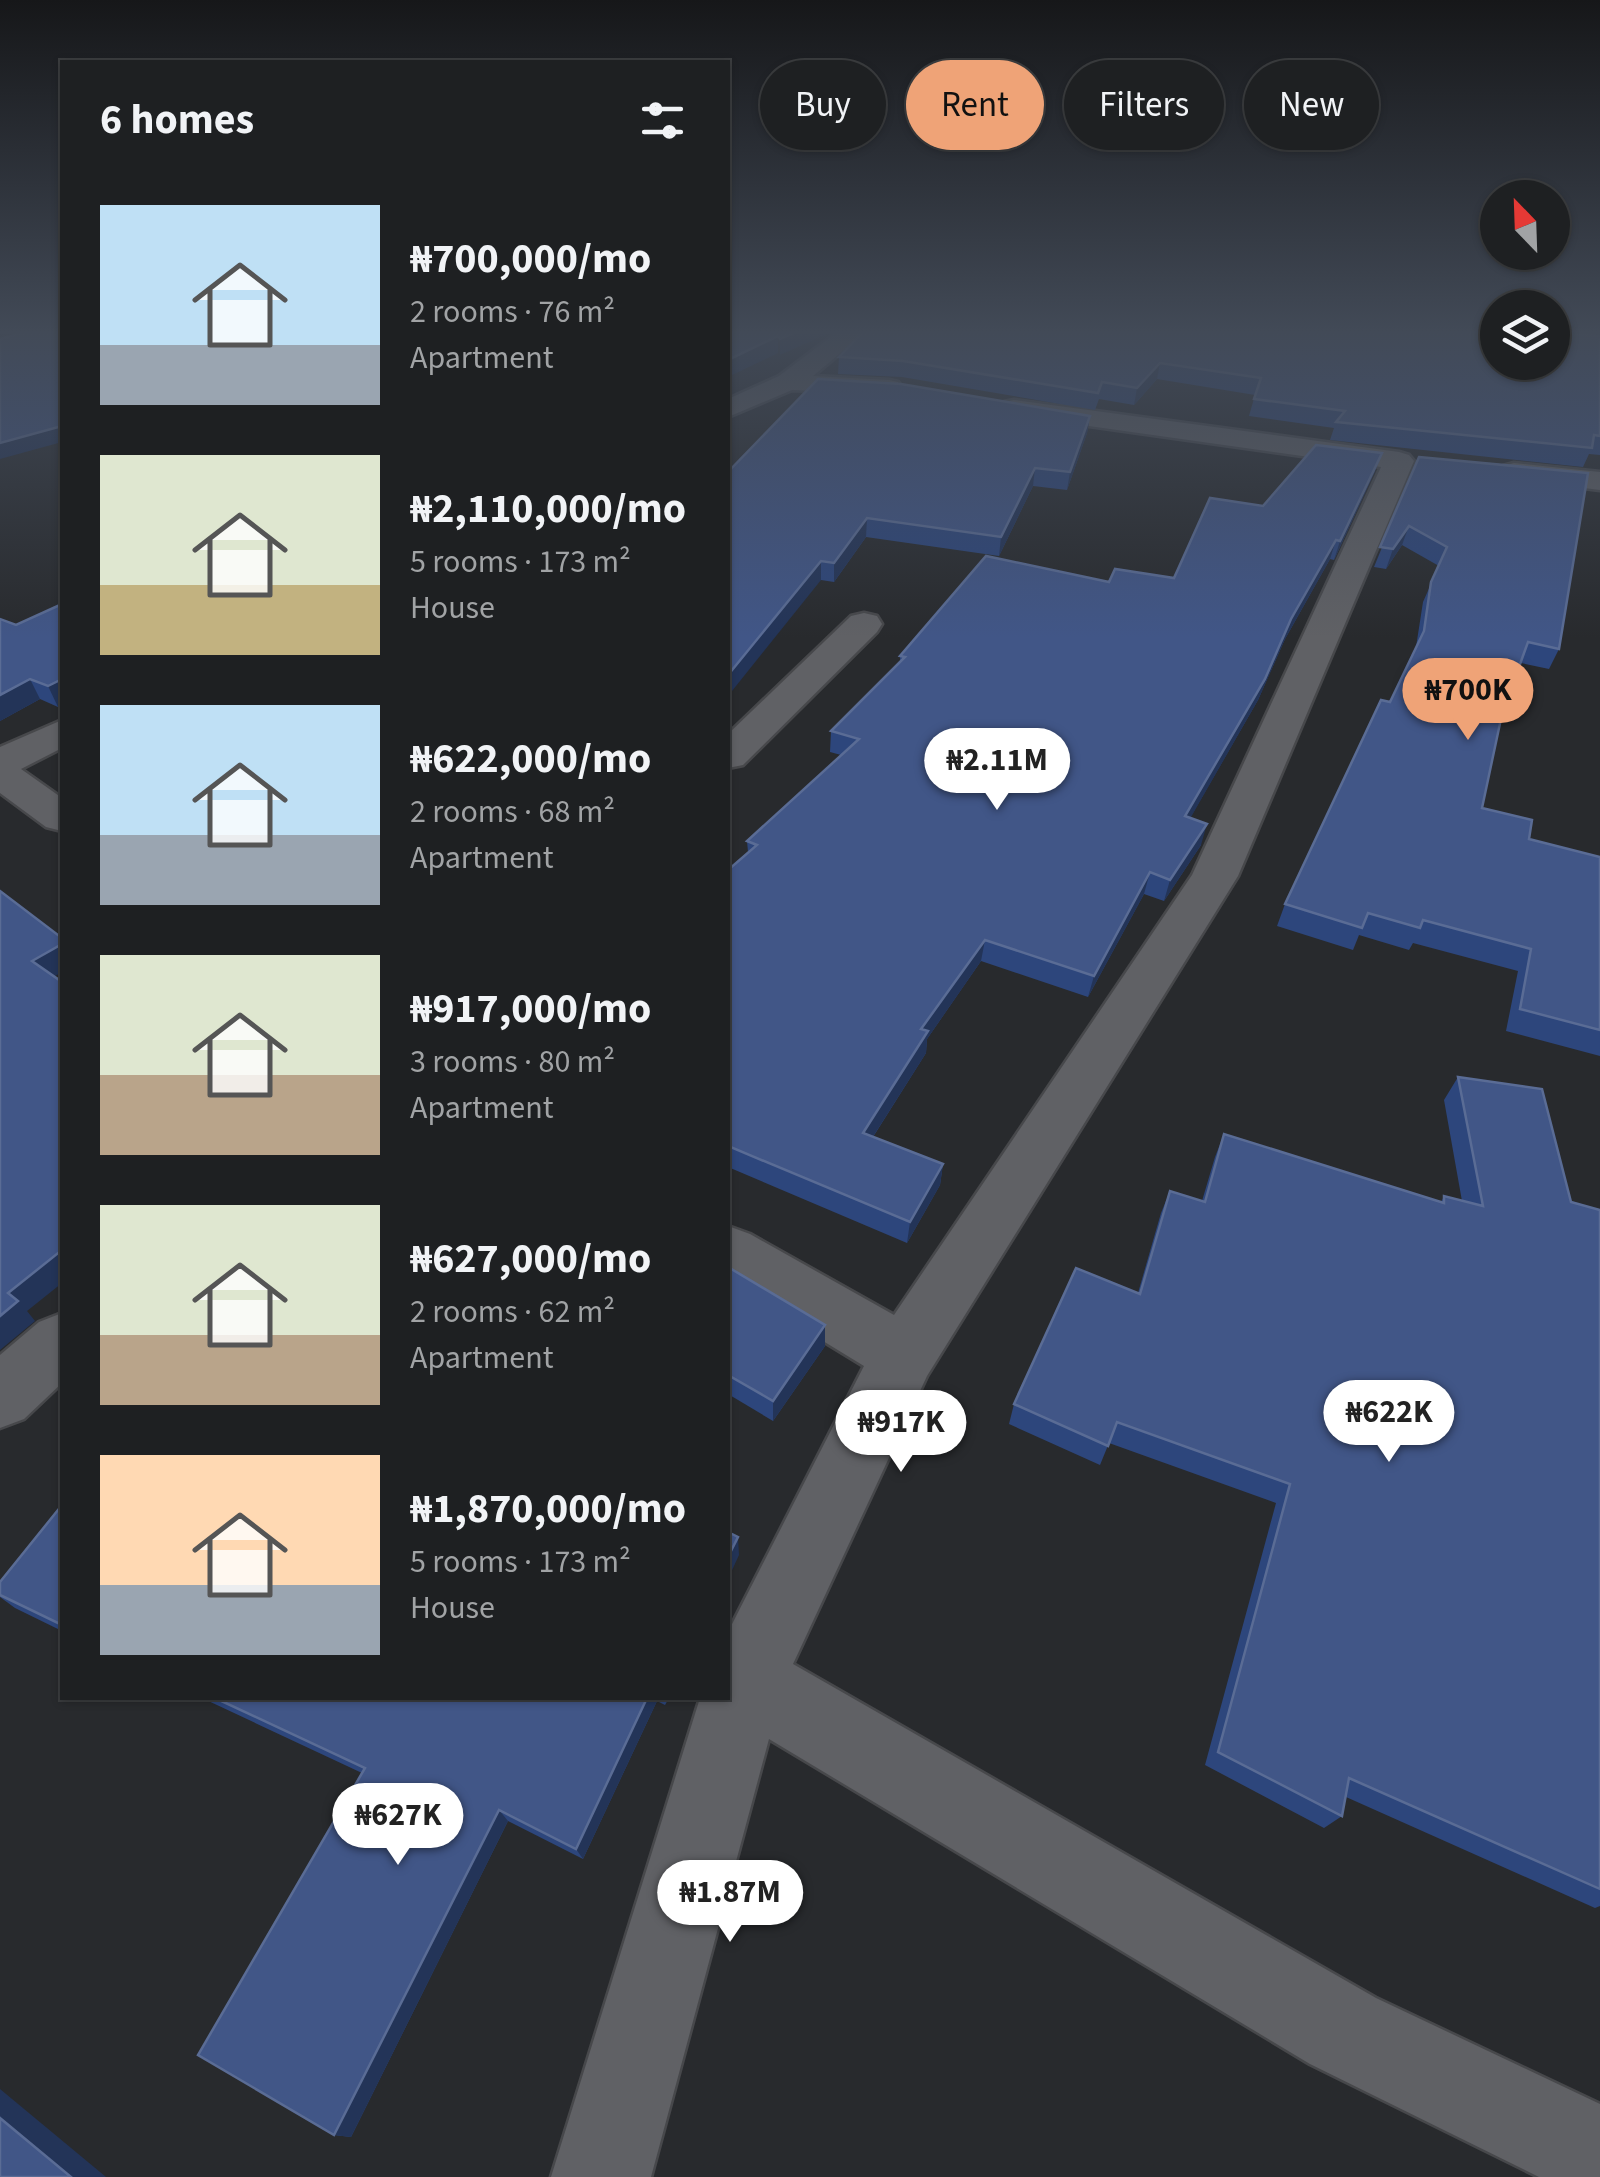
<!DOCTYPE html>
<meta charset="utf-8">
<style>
body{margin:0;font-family:"Source Sans 3",sans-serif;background:#2b2d2f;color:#f1f3f6;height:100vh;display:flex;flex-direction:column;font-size:38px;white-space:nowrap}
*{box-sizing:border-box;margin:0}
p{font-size:32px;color:#a1a3a5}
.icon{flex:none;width:55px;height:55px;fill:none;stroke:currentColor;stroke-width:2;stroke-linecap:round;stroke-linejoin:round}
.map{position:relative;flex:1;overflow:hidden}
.side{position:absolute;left:60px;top:60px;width:670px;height:1640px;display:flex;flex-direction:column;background:#1e2022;border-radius:0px;box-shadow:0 2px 8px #0004,0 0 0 2px #3c3e40}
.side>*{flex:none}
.top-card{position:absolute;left:760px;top:60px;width:690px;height:90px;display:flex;gap:20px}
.needle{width:65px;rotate:337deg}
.fabs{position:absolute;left:1480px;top:180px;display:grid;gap:20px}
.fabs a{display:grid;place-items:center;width:90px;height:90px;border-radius:50%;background:#1e2022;box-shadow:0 2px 8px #0004,0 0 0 2px #3c3e40;font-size:50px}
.price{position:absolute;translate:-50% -85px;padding:0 22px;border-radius:35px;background:#fff;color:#222;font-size:32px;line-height:65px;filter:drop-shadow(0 2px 5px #0008)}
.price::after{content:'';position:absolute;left:50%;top:60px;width:30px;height:22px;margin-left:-15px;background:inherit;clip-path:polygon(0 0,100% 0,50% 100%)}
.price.current{background:#efa377;color:#111}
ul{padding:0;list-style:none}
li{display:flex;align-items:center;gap:30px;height:250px;padding:0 40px}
li span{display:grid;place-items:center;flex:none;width:280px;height:200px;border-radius:0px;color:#555}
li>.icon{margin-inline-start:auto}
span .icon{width:120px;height:120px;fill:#fffc;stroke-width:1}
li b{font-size:42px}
h2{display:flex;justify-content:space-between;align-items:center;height:120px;padding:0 40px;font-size:42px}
.tag{padding:0 35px;border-radius:45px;background:#1e2022;box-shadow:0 2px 8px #0004,0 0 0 2px #3c3e40;font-size:35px;line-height:90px}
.tag.current{background:#efa377;color:#111}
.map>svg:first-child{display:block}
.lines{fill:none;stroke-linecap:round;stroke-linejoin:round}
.minor-casing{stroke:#47484b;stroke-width:5}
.minor{fill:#606165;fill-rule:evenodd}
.wall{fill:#2d467c}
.shaded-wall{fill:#233458}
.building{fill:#415687;stroke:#5a6c95;stroke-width:2.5}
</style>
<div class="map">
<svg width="1600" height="2177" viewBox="0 0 1600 2177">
<rect width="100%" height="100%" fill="#282a2d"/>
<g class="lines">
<defs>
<g id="minor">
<polygon points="836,333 864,333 813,376 889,380 898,382 902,388 898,394 792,390 728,417 728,399 779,376"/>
<polygon points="1014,400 1399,452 1409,455 1414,461 1238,876 927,1376 793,1664 1376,1998 1600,2104 1600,2177 1539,2177 1310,2064 769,1739 651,2177 551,2177 700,1698 728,1698 728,1632 864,1366 728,1283 728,1226 750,1234 894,1315 1192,875 1381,467 1004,414 1000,408 1004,402"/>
<polygon points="1514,463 1600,472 1600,490 1503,478 1499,472 1503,466"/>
<polygon points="864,613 877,616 882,624 877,632 743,765 728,768 728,734 851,616"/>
<polygon points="62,720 62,748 21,769 62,798 62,831 46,827 0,793 0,747"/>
<polygon points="62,1313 62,1383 24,1419 0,1428 0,1355 39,1322"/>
</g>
</defs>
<use href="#minor" class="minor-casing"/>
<use href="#minor" class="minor"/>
</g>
<g class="wall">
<polygon points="1600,336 1600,455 1589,454 1583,467 1330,440 1334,428 1249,416 1255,395 1157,379 1134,405 1099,399 1095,410 902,377 838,374 839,357"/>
<polygon points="1090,416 1087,433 1067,490 1033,486 999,556 866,537 834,582 821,580 728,472"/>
<polygon points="1419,457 1559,649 1549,669 1521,663 1502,714 1482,808 1529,839 1600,857 1600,1056 1506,1031 1518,971 1413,943 1409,950 1359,935 1353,950 1277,926 1285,904 1390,702 1416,647 1423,602 1439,566 1402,545 1386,569 1374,567"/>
<polygon points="1375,471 1334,560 1330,559 1285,639 1258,700 1190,818 1201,845 1164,901 1144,894 1088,997 981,961 927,1039 926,1053 873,1137 943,1164 940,1185 907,1243 728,1167 728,870 748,852 747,841 841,755 830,752 831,731 900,662 900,656 1109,582 1174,578 1263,506"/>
<polygon points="62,604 58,707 40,699 0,721 0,619 16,625"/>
<polygon points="1458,1077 1571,1202 1600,1210 1600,1906 1595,1908 1346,1797 1342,1816 1324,1828 1205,1765 1276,1503 1109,1443 1100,1465 1009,1424 1014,1404 1138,1293 1161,1213 1170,1191 1202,1201 1215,1157 1224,1134 1441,1202 1444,1196 1462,1201 1444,1100"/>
<polygon points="728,1266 825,1346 773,1421 728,1394"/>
<polygon points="62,1505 62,1631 15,1608 0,1597 0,1582"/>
<polygon points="202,1698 669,1698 665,1705 657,1701 583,1859 508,1821 351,2137 334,2135 362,1773"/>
</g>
<g class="shaded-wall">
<polygon points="793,333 829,333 780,355 780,339"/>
<polygon points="778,336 778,353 728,377 728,360"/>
<polygon points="1160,363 1157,379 1134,405 1137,388"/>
<polygon points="1090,416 1087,433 1067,490 1070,472"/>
<polygon points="62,426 62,442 0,459 0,443"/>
<polygon points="1382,453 1375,471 1334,560 1340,541"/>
<polygon points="1035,468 1033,486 999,556 1001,537"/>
<polygon points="867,518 866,537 834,582 834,563"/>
<polygon points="1409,526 1402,545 1386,569 1393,549"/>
<polygon points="1336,540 1330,559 1285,639 1258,700 1179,838 1185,816 1291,619"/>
<polygon points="821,561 821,580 728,696 728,675"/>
<polygon points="30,679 40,699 0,721 0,695"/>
<polygon points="62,679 62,704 58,707 48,686"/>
<polygon points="1207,824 1201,845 1164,901 1170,880"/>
<polygon points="1150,872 1144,894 1088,997 1094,976"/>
<polygon points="985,940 981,961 927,1039 926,1053 862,1154 863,1133 921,1029"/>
<polygon points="62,944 62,972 45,982 32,961"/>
<polygon points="943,1164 940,1185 907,1243 910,1222"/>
<polygon points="62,1250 62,1283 27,1311 35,1321 0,1350 0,1316 8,1293"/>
<polygon points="825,1325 825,1346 773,1421 773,1401"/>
<polygon points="738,1537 739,1555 728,1579 728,1557"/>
<polygon points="647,1698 656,1698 657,1701 583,1859 576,1849"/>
<polygon points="499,1810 508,1821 351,2137 334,2135"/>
<polygon points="0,2089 106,2177 71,2177 0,2118"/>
</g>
<g class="building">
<polygon points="22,333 62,333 62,426 0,443 0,339"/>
<polygon points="728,333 793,333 780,339 778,336 728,360"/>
<polygon points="862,333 1498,333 1498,362 1552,362 1552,333 1600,336 1600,436 1594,435 1592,448 1336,422 1345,411 1254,399 1261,378 1160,363 1137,388 1102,382 1098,393 903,361 839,357"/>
<polygon points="818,379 901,384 1090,416 1070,472 1035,468 1001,537 867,518 834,563 821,561 728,675 728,472"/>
<polygon points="1316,445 1382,453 1340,541 1336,540 1291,619 1265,679 1185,816 1207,824 1170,880 1150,872 1094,976 985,940 921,1029 928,1031 863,1133 943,1164 910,1222 728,1146 728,870 757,845 747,841 859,739 831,731 905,657 900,656 986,556 1109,582 1115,569 1174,578 1210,498 1263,506"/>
<polygon points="1419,457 1588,473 1559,649 1528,642 1502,714 1482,808 1532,820 1529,839 1600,857 1600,1030 1520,1009 1531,949 1423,920 1420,928 1368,913 1362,928 1285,904 1381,700 1390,702 1424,631 1431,582 1447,547 1409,526 1393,549 1380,547"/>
<polygon points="62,604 62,679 48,686 30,679 0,695 0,619 16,625"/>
<polygon points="0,891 62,938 62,944 32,961 62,982 62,1250 8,1293 18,1301 0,1316"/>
<polygon points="1458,1077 1542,1089 1571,1202 1600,1210 1600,1889 1349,1778 1342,1816 1218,1752 1290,1484 1117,1422 1108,1446 1014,1404 1076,1268 1140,1294 1170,1191 1205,1202 1224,1134 1444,1203 1444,1196 1483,1206"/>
<polygon points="728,1267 825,1325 773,1401 728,1375"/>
<polygon points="62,1505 62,1625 0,1595 0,1582"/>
<polygon points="728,1532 738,1537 728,1557"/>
<polygon points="215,1698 647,1698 576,1849 499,1810 334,2135 198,2055 365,1768"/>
<polygon points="0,2118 71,2177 0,2177"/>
</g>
<linearGradient id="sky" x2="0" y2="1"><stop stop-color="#161719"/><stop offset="0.52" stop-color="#424a57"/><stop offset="1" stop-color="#424a57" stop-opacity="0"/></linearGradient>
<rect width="1600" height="638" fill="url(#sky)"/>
</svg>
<div class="fabs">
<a><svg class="needle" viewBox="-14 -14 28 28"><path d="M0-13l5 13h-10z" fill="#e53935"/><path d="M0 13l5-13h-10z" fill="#a1a3a5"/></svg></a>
<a><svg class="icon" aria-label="layers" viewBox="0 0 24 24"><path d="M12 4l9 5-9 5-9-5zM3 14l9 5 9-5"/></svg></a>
</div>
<b class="price current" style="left:1468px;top:743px">₦700K</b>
<b class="price" style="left:997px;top:813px">₦2.11M</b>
<b class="price" style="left:1389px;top:1465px">₦622K</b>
<b class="price" style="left:901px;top:1475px">₦917K</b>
<b class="price" style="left:398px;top:1868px">₦627K</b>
<b class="price" style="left:730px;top:1945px">₦1.87M</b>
<div class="top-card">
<a class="tag">Buy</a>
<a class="tag current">Rent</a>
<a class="tag">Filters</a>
<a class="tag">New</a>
</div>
<section class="side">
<h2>6 homes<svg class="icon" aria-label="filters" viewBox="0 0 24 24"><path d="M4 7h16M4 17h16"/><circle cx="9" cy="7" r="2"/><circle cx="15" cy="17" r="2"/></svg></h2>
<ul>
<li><span style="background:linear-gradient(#bfe0f5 70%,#9aa5b1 0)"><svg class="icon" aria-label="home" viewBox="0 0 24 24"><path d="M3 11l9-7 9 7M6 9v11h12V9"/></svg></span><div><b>₦700,000/mo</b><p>2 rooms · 76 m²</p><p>Apartment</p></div></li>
<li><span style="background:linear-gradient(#dfe7d0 65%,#c2b280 0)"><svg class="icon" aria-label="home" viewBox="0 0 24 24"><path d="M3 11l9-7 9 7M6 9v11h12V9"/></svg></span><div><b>₦2,110,000/mo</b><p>5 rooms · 173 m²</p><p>House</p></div></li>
<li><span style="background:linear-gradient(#bfe0f5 65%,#9aa5b1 0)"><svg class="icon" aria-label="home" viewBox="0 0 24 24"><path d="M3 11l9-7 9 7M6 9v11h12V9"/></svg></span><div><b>₦622,000/mo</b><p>2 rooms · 68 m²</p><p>Apartment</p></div></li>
<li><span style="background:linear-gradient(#dfe7d0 60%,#b9a48a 0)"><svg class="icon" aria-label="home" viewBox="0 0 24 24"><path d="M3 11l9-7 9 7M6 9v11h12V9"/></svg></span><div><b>₦917,000/mo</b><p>3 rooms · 80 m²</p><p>Apartment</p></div></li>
<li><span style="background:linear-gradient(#dfe7d0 65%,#b9a48a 0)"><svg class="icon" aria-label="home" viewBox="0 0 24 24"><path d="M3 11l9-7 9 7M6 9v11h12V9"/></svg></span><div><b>₦627,000/mo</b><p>2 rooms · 62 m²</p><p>Apartment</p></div></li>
<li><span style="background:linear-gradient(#ffd9b3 65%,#9aa5b1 0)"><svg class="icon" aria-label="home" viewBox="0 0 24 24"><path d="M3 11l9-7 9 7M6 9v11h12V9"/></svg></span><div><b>₦1,870,000/mo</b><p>5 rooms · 173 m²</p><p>House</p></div></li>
</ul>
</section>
</div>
